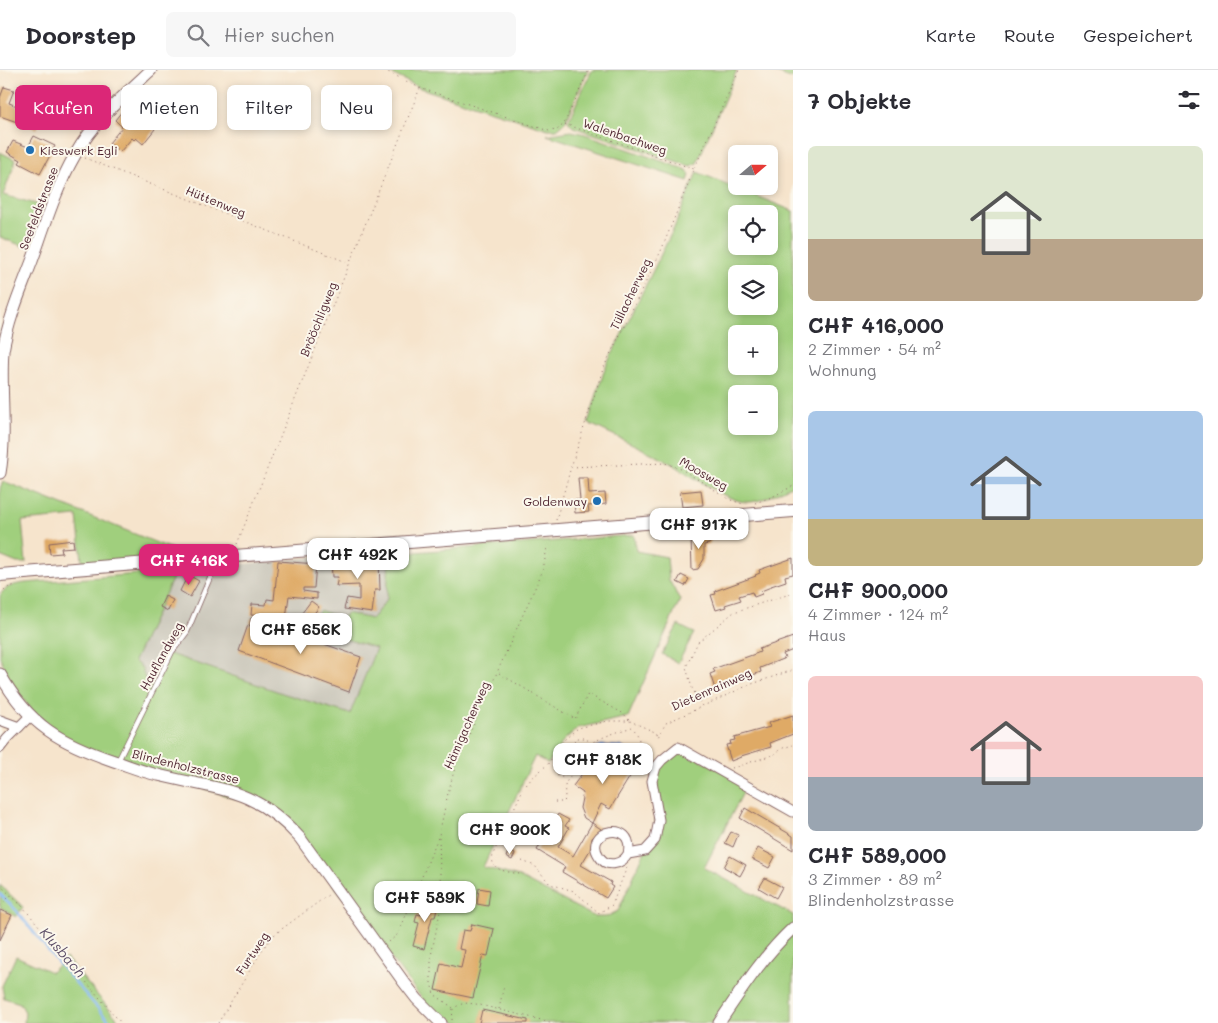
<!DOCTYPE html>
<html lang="de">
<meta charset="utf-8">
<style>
body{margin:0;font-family:Mali,sans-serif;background:#f7f7f7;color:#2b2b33;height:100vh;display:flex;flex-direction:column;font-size:19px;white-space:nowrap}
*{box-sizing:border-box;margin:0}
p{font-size:16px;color:#7c7c81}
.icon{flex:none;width:28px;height:28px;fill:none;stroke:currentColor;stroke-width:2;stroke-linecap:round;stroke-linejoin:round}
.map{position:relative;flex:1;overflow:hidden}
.drawer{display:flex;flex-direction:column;background:#fff;width:425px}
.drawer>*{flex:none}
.guide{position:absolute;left:15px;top:15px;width:475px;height:45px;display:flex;gap:10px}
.needle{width:32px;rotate:70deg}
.buttons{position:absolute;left:728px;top:75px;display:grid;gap:10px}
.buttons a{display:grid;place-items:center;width:50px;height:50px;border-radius:8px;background:#fff;box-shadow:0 2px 8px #0003;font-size:25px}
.price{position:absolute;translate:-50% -42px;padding:0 11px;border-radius:10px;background:#fff;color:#222;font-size:16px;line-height:32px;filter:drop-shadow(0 1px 2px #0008)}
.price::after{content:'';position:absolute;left:50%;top:30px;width:15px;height:11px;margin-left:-8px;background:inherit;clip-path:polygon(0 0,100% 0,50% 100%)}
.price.selected{background:#db2777;color:#fff}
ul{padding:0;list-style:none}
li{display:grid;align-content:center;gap:10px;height:265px;padding:0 15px}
li span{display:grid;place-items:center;height:155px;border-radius:8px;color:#555}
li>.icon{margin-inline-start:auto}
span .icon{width:90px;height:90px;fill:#fffc;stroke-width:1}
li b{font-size:21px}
h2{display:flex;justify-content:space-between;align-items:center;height:60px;padding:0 15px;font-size:21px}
.pill{padding:0 18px;border-radius:8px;background:#fff;box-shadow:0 2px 8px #0003;font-size:18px;line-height:45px}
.pill.selected{background:#db2777;color:#fff}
header{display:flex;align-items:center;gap:30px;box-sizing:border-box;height:70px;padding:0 25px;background:#fff;border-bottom:1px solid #e1e1e2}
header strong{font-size:24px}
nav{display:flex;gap:28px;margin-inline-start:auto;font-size:18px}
.search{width:350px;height:45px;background:#f7f7f7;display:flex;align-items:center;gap:12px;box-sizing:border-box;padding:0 18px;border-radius:8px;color:#7c7c81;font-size:19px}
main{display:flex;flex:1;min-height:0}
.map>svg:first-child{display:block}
.industrial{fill:#c8c4b8}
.green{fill:#a0cf7d;stroke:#757754;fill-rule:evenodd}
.water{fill:#87b9f4;stroke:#686c90}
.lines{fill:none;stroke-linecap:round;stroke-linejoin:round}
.stream{stroke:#87b9f4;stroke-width:2.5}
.building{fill:#dfaa66}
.service-casing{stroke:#866463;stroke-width:6}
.minor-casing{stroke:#866463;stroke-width:11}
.tertiary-casing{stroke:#866463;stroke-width:13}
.secondary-casing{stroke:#866463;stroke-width:14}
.path{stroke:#866463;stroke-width:1;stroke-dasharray:1 4;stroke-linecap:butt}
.service{stroke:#fff;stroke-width:4.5}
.minor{stroke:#fff;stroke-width:9}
.tertiary{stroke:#fff;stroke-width:11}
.secondary{stroke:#fff;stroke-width:12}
.poi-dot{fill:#1f6fb2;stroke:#fbf7ec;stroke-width:2}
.labels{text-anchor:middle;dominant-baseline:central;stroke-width:4;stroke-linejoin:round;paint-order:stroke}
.street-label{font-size:12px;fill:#4a1f2b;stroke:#fbf7ec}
.poi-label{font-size:12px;fill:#4a1f2b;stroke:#fbf7ec;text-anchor:start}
.water-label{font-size:14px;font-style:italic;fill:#5c4d67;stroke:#fbf7ec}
</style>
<header>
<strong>Doorstep</strong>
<div class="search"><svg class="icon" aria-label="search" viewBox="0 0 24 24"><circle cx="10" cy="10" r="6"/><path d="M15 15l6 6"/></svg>Hier suchen</div>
<nav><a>Karte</a><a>Route</a><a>Gespeichert</a></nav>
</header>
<main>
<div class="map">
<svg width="793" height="953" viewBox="0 0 793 953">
<rect width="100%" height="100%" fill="#fbf7ec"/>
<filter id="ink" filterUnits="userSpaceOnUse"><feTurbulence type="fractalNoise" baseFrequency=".02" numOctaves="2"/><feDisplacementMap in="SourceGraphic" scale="10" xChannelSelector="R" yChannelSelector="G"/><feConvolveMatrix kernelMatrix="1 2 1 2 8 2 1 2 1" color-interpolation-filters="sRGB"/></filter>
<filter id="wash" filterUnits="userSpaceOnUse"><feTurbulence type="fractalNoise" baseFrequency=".0096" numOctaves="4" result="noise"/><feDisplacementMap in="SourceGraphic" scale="20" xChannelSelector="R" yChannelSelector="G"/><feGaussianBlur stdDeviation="1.12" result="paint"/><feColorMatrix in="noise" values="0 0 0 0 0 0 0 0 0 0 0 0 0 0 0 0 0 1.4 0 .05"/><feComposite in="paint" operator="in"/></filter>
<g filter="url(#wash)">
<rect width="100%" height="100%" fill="#f6e4cc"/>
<polygon class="industrial" points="351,483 369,485 389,484 387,529 372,549 346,543 343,549 308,557 376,578 350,644 285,624 167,583 154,614 145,609 142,598 134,591 161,529 176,501"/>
<g class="green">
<polygon points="384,0 588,0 565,52 557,59 548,59 420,18"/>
<polygon points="592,0 737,0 697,93 690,96 573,57 568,51"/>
<polygon points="769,0 793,0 793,9"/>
<polygon points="571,61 585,64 687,100 690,105 688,111 547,65"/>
<polygon points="0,82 16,90 3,125 40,135 25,177 0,167"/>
<path d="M697 102 793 141V415C779 421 762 433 746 432 727 431 692 406 674 395 647 380 617 367 588 353L605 298 674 158ZM736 144H769V176H736ZM736 204H769V236H736ZM736 264H769V296H736ZM736 324H769V356H736Z"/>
<polygon points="3,411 187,485 88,494 82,490 77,446 22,451 26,493 17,493 0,486 0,418"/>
<path d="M634 465 636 481 667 487 669 510 680 530 628 647 578 658 564 670 548 694 535 686 483 797 519 807 595 847H606L618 841 645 781 655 770 656 697 678 677 747 715 704 798 793 845V953H441L337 819 271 740 80 679 32 641 10 611 0 587V526C5 513 26 513 38 512L176 501 134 591 142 598 145 609 154 613 167 583 285 624 350 644 376 578 308 558 320 540 343 549 346 543 372 549 387 529 389 484Z"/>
<polygon points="678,555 694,563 678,593 662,584"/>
<polygon points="0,815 23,837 16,847 0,837"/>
<polygon points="16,886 51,902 66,888 121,953 24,953 25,942 20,933 4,928 2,916"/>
</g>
<polygon class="water" points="601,675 621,676 627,680 598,682 585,689 587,683"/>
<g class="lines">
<polyline class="stream" points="0,824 16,840 58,893 111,953"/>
</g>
<g id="blocks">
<g class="building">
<polygon points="4,17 14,20 9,33 42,45 37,59 0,46 0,28"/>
<polygon points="127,35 135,42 138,38 152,49 148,53 155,59 143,74 136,68 134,70 132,68 120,82 109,73 122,57 115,50"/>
<polygon points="34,66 55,76 40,104 19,93 21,90 7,82 13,71 28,77"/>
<polygon points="578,408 588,408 589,424 605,423 606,434 588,436 589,442 575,443 574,430 580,430"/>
<polygon points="701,420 703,435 682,437 680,422"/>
<polygon points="710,466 711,470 709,474 704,475 704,489 698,499 692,500 691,467"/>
<polygon points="73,470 74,477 61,478 62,483 50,484 49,473"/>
<polygon points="379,488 380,520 375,520 372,543 344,539 347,528 359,530 359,515 336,516 338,507 332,507 331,489"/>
<polygon points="793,488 793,504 785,506 786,511 771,516 771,517 761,521 762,524 754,527 752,522 739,526 741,530 725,535 726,537 716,540 711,525 716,524 715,521 756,506 755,505 760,503 759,500"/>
<polygon points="278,491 316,494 314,518 303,518 303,521 317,523 317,529 289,526 286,548 251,545 252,534 266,535 267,529 274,530"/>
<polygon points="188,505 199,511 190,527 180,521"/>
<polygon points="681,505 689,509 685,516 677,512"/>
<polygon points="165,526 173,530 168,541 160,537"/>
<polygon points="311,531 319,537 306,554 298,548"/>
<polygon points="251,548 285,560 284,567 288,562 293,563 361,587 349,622 239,581 248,555 250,556"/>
<polygon points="793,567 793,580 783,584 785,588 760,598 761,602 750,606 750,604 715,619 710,604 715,602 713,599 755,584 760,582 759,579"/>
<polygon points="793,645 793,664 770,673 771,677 741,686 741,687 731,691 726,675 731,674 730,671 735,670 734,667 770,657 768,653"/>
<polygon points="609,689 628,692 637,695 610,739 601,734 592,753 584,748 580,738 583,723 573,716 584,701 592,696"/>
<polygon points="745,738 793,766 793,780 740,748"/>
<polygon points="558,744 569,750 565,756 569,758 558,777 573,786 592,753 601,759 592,768 590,780 581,795 611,812 610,815 613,817 606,828 562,802 565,797 537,780"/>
<polygon points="731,762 738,765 733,777 725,773"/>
<polygon points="758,778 775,787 769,798 752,789"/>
<polygon points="509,780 515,784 512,790 506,787"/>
<polygon points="730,786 746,795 740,806 724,797"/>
<polygon points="765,808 782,817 776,828 759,818"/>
<polygon points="479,818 490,820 488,836 477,834"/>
<polygon points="425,829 438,833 435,847 432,847 424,879 413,876 419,853 415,852 417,844 421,845"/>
<polygon points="0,840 12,845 0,870"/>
<polygon points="472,854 494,859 488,886 483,885 473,928 435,920 441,893 461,898 465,880 459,879 463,860 470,861"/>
<polygon points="482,940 528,950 528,953 479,953"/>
</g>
</g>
</g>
<g filter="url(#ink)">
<use href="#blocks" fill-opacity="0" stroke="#866463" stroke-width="1"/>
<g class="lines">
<defs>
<polyline id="service" points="118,691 172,582 187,562 214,498 216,489"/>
<g id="minor">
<polyline points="0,650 19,657"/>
<polyline points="0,678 7,669 31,645"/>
<path d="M628 784C636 748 582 760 599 786 607 799 622 794 628 784L645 781 655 770 659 750 652 711 656 697 662 690 678 677 793 742"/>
</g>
<g id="tertiary">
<path d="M0 403C7 362 0 322 3 281 8 250 21 220 32 191 45 155 56 118 75 85 94 51 123 26 151 0"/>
<path d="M0 604C29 656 61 673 114 691 129 696 143 702 158 705 219 720 254 717 300 768L403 911 417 929 441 953"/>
<path d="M719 953C742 919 763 886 793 858"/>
</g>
<polyline id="secondary" points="0,505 793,441"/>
</defs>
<use href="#service" class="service-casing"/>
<use href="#minor" class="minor-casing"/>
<use href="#tertiary" class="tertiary-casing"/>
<use href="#secondary" class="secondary-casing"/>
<g class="path">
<polyline points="384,0 420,18 549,61 557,60 564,54 589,0"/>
<polyline points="565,54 694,99"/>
<polyline points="85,88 349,193"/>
<polyline points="571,397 665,393 681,399 731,430 743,434"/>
<polyline points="755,433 772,427 793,416"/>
<polyline points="556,450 571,397 603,299 661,181 694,99 739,0"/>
<polyline points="237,474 420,18"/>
<polyline points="0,524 9,517 16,515"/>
<polyline points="499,603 575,649 588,624 624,644 629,650"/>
<polyline points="702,636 692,618 686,597 698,572 734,542 793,523"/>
<polyline points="732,698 773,685 783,678 793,675"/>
<path d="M555 732H564C566 727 564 722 565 716 569 700 592 689 606 686 614 685 622 686 630 685 641 674 642 669 632 657 620 661 589 671 581 680 574 688 572 699 564 707H558L557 700 573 672 577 668H585L590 672"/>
<polyline points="439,768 441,837 431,886 431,913 434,924 453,938 464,933 476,934 554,953"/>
<polyline points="522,791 535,796 550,814 574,821 599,843 612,835 627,797"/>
<path d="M519 804C506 801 487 801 494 782L523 719 532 708 548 694 564 670 578 658 608 651H630L657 663 658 667 666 653 749 615 793 600"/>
<polyline points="0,815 23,837 121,953"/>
<polyline points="0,836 11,825"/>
<polyline points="389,872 398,864 402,855 439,765 448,723 456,694 543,500 548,472"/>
<polyline points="499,939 504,915"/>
<polyline points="452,950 453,939"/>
<polyline points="218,953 264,877 275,864 328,825"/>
</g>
<use href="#service" class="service"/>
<use href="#minor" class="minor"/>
<use href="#tertiary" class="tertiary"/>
<use href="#secondary" class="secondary"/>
</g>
</g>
<g class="poi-dot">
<circle cx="30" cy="80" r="5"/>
<circle cx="597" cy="431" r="5"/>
</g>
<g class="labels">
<g class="street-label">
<text transform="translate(625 66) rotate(19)">Walenbachweg</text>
<text transform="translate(216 131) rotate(22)">Hüttenweg</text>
<text transform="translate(38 138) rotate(-69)">Seefeldstrasse</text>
<text transform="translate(630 224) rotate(-64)">Tüllacherweg</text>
<text transform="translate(318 249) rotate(-68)">Brööchligweg</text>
<text transform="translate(704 403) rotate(30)">Moosweg</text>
<text transform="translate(161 586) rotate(-61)">Hauflandweg</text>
<text transform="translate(711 619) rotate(-24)">Dietenrainweg</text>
<text transform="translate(466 655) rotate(-66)">Hämigacherweg</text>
<text transform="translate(186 696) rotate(14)">Blindenholzstrasse</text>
<text transform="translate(252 883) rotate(-56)">Furtweg</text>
</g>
<g class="poi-label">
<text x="40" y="80">Kieswerk Egli</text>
<text x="587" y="431" text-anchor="end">Goldenway</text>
</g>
<g class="water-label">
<text transform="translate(63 882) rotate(49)">Klusbach</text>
</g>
</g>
</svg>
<div class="buttons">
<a><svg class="needle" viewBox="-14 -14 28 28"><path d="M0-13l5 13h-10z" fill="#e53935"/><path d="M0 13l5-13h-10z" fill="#7c7c81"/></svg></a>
<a><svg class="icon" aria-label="locate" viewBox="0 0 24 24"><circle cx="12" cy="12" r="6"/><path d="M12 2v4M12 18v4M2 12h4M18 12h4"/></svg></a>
<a><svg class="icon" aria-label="layers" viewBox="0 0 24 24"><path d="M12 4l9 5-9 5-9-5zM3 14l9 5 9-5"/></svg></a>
<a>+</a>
<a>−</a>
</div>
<b class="price" style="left:699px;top:480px">CHF 917K</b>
<b class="price" style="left:358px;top:510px">CHF 492K</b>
<b class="price selected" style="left:189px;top:516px">CHF 416K</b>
<b class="price" style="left:301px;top:585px">CHF 656K</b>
<b class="price" style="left:603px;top:715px">CHF 818K</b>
<b class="price" style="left:510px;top:785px">CHF 900K</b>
<b class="price" style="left:425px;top:853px">CHF 589K</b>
<div class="guide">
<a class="pill selected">Kaufen</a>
<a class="pill">Mieten</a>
<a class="pill">Filter</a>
<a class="pill">Neu</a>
</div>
</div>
<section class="drawer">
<h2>7 Objekte<svg class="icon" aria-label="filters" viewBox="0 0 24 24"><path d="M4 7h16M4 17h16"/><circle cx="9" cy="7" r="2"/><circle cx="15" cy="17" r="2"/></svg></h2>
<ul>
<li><span style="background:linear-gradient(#dfe7d0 60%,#b9a48a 0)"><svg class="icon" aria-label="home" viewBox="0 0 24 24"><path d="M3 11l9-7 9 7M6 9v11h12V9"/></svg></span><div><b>CHF 416,000</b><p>2 Zimmer · 54 m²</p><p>Wohnung</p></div></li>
<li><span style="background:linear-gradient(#a9c7e8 70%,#c2b280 0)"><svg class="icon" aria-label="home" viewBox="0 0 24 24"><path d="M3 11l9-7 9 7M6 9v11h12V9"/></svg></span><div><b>CHF 900,000</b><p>4 Zimmer · 124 m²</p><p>Haus</p></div></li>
<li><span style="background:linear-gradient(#f6c9c9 65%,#9aa5b1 0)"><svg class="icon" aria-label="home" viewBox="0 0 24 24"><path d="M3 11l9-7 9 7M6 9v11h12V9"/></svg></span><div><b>CHF 589,000</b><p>3 Zimmer · 89 m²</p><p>Blindenholzstrasse</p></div></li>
</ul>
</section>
</main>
